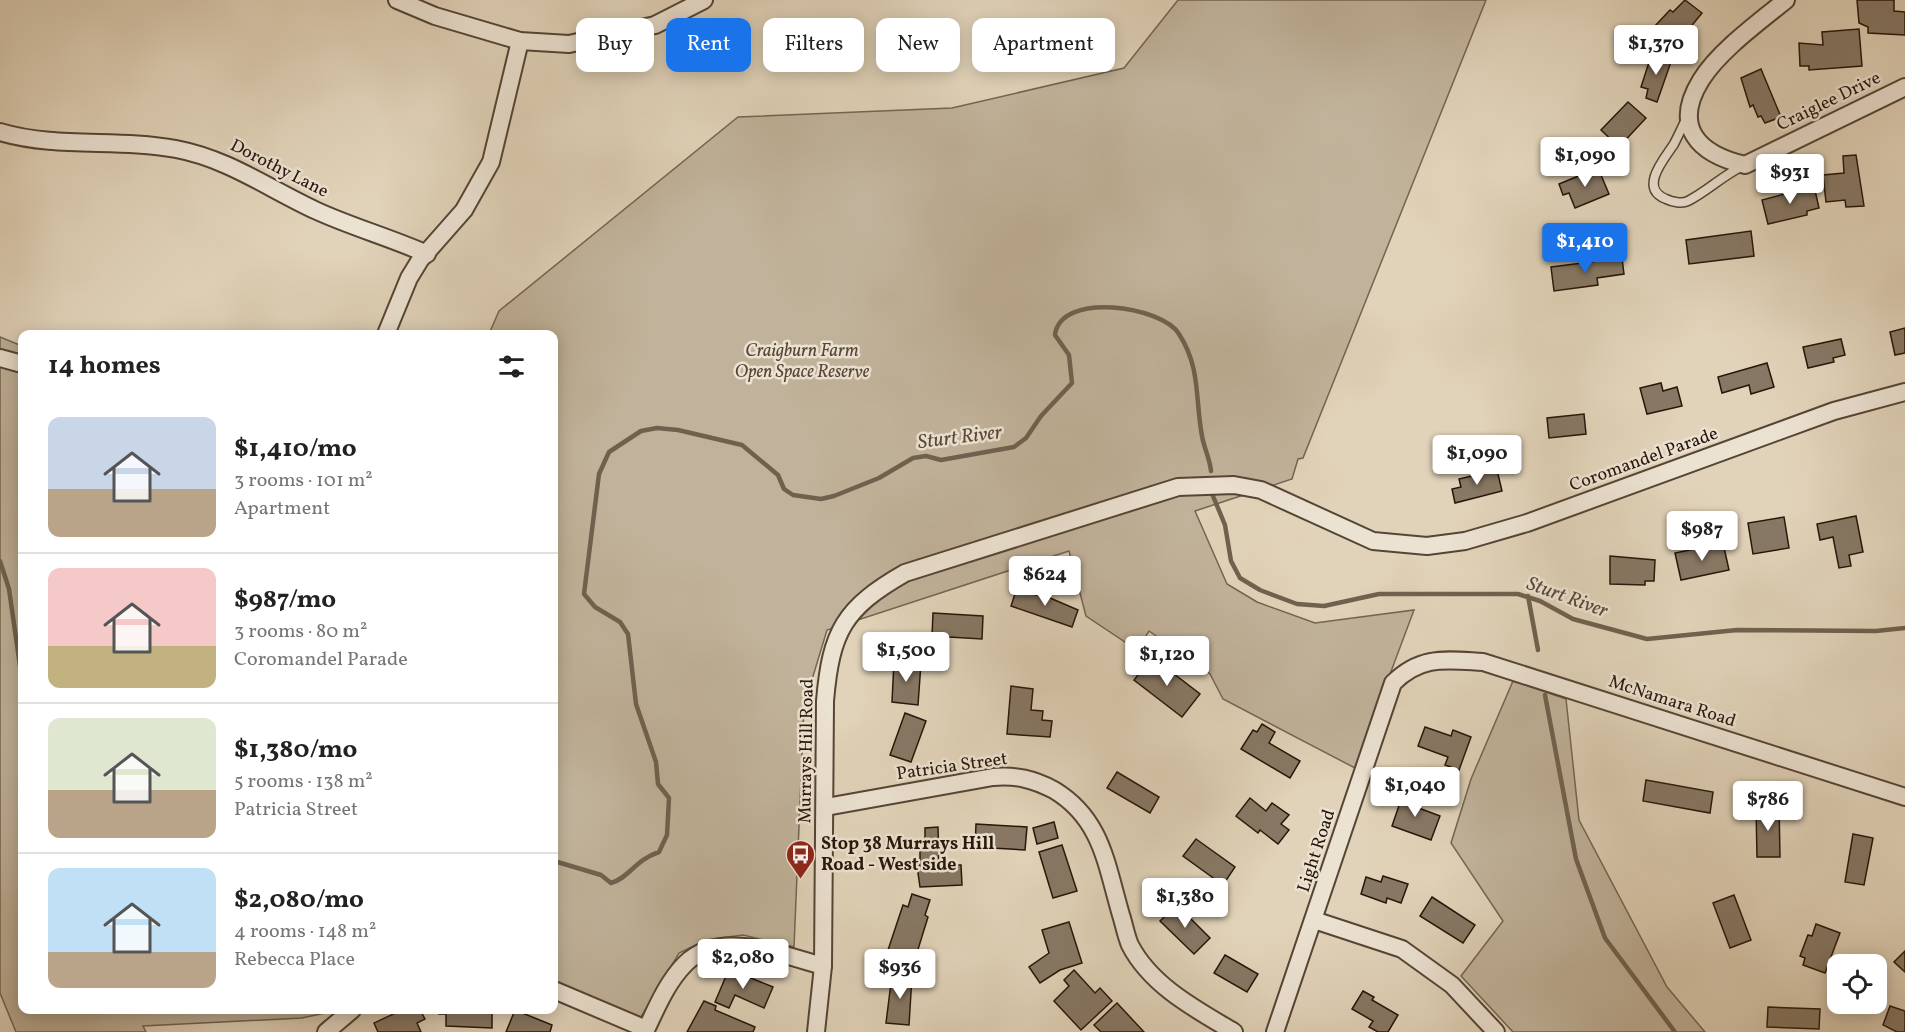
<!DOCTYPE html>
<meta charset="utf-8">
<style>
body{margin:0;font-family:Vollkorn,serif;background:#f2f2f2;color:#222;height:100vh;display:flex;flex-direction:column;font-size:22px;white-space:nowrap}
*{box-sizing:border-box;margin:0}
p{font-size:20px;color:#767676}
.icon{flex:none;width:33px;height:33px;fill:none;stroke:currentColor;stroke-width:2;stroke-linecap:round;stroke-linejoin:round}
.map{position:relative;flex:1;overflow:hidden}
.details{position:absolute;left:18px;top:330px;width:540px;height:684px;display:flex;flex-direction:column;background:#fff;border-radius:12px;box-shadow:0 3px 15px #0003}
.details>*{flex:none}
.top-card{position:absolute;left:576px;top:18px;width:570px;height:54px;display:flex;gap:12px}
.buttons{position:absolute;left:1827px;top:954px;display:grid;gap:12px}
.buttons a{display:grid;place-items:center;width:60px;height:60px;border-radius:12px;background:#fff;box-shadow:0 3px 15px #0003;font-size:30px}
.price{position:absolute;translate:-50% -51px;padding:0 14px;border-radius:6px;background:#fff;color:#222;font-size:20px;line-height:39px;filter:drop-shadow(0 2px 3px #0008)}
.price::after{content:'';position:absolute;left:50%;top:36px;width:18px;height:14px;margin-left:-9px;background:inherit;clip-path:polygon(0 0,100% 0,50% 100%)}
.price.selected{background:#1a73e8;color:#fff}
ul{padding:0;list-style:none}
li{display:flex;align-items:center;gap:18px;height:150px;padding:0 30px}
li+li{border-top:2px solid #e0e0e0}
li span{display:grid;place-items:center;flex:none;width:168px;height:120px;border-radius:12px;color:#555}
li>.icon{margin-inline-start:auto}
span .icon{width:72px;height:72px;fill:#fffc;stroke-width:1}
li b{font-size:26px}
h2{display:flex;justify-content:space-between;align-items:center;height:72px;padding:0 30px;font-size:26px}
.chip{padding:0 21px;border-radius:12px;background:#fff;box-shadow:0 3px 15px #0003;font-size:21px;line-height:54px}
.chip.selected{background:#1a73e8;color:#fff}
.map>svg:first-child{display:block}
.green{fill:#c1b39b;stroke:#746452;stroke-width:1.5}
.lines{fill:none;stroke-linecap:round;stroke-linejoin:round}
.stream{stroke:#70614f;stroke-width:4.5}
.building{fill:#877865;stroke:#261609;stroke-width:1.5}
.service-casing{stroke:#554535;stroke-width:11}
.minor-casing{stroke:#554535;stroke-width:20}
.service{stroke:#ece2d2;stroke-width:8}
.minor{stroke:#ece2d2;stroke-width:16}
.labels{text-anchor:middle;dominant-baseline:central;stroke-width:5;stroke-linejoin:round;paint-order:stroke}
.street-label{font-size:18px;fill:#261609;stroke:#ece2d2}
.park-label{font-size:18px;font-style:italic;fill:#544535;stroke:#ece2d2}
.poi-label{font-size:18px;font-weight:bold;fill:#261609;stroke:#ece2d2;text-anchor:start}
.water-label{font-size:20px;font-style:italic;fill:#574837;stroke:#ece2d2}
</style>
<div class="map">
<svg width="1905" height="1032" viewBox="0 0 1905 1032">
<rect width="100%" height="100%" fill="#e1d3b9"/>
<filter id="stains"><feTurbulence type="fractalNoise" baseFrequency=".00333" numOctaves="4"/><feColorMatrix values="0 0 0 0 .2 0 0 0 0 .09 0 0 0 0 .02 0 0 0 .5 -.17"/></filter>
<radialGradient id="worn" r=".72"><stop offset=".6" stop-color="#630" stop-opacity="0"/><stop offset="1" stop-color="#630" stop-opacity=".3"/></radialGradient>
<g class="green">
<polygon points="1178,0 1486,0 1303,458 1298,459 1292,479 1195,511 1227,584 1257,602 1315,623 1414,610 1355,768 1223,699 1210,674 1149,631 1137,650 1086,616 1069,551 827,630 804,706 794,947 743,935 706,940 679,953 641,1017 554,981 554,334 489,334 499,311 738,117 952,108 1124,68"/>
<polygon points="0,337 22,346 22,1010 339,1010 302,1018 143,1026 146,1032 16,1032 0,993"/>
<polygon points="1513,681 1566,699 1579,820 1667,987 1705,1032 1513,1032 1461,976 1503,921 1451,843 1471,779"/>
</g>
<g class="lines">
<g class="stream">
<polyline points="1213,496 1225,525 1231,561 1240,578 1260,590 1297,604 1324,606 1379,594 1518,594 1540,601 1573,619 1647,639 1737,630 1876,631 1905,628"/>
<polyline points="0,561 9,589 22,680"/>
<polyline points="1528,596 1538,650"/>
<polyline points="1545,695 1576,859 1605,938 1675,1032"/>
<path d="M554 861 601 875 611 883C629 878 635 860 659 852L667 835 669 798 658 784 656 762 636 704 628 634 620 622 595 607 584 594 599 474 609 452 641 431 657 428 678 430 742 445 778 475 784 489 793 495 821 499 834 496 879 478 913 458 926 456 941 460 1014 447 1026 438 1041 416 1072 383 1069 355 1055 335C1060 291 1162 306 1179 334 1201 368 1195 399 1202 436 1204 448 1210 459 1211 471"/>
</g>
</g>
<g class="building">
<polygon points="1685,0 1702,13 1675,46 1654,27 1670,10 1673,12"/>
<polygon points="1857,0 1894,0 1894,11 1905,12 1905,35 1868,33 1868,27 1859,23"/>
<polygon points="1859,29 1862,66 1809,70 1809,66 1800,66 1799,43 1823,45 1822,32"/>
<polygon points="1652,53 1672,59 1657,102 1646,98 1648,89 1641,87"/>
<polygon points="1761,69 1781,117 1765,123 1761,116 1758,117 1753,105 1750,107 1741,78"/>
<polygon points="1628,102 1646,118 1619,147 1601,130"/>
<polygon points="1856,155 1864,206 1846,207 1845,200 1826,202 1823,175 1844,173 1843,156"/>
<polygon points="1598,168 1609,194 1575,208 1569,193 1563,195 1559,184"/>
<polygon points="1814,186 1819,208 1807,211 1807,215 1768,224 1762,200"/>
<polygon points="1751,231 1754,256 1689,264 1686,240"/>
<polygon points="1622,258 1624,274 1597,278 1598,285 1554,291 1551,267"/>
<polygon points="1905,328 1905,353 1895,355 1890,332"/>
<polygon points="1841,339 1845,355 1833,358 1834,362 1808,368 1803,347"/>
<polygon points="1767,363 1774,387 1751,394 1749,385 1722,393 1718,377"/>
<polygon points="1661,383 1663,391 1677,387 1682,406 1647,414 1640,388"/>
<polygon points="1584,414 1586,434 1549,438 1547,418"/>
<polygon points="1497,470 1502,491 1455,503 1452,489 1461,487 1459,479"/>
<polygon points="1856,516 1863,552 1849,555 1851,566 1839,568 1833,537 1820,540 1817,524"/>
<polygon points="1784,517 1789,548 1753,554 1748,523"/>
<polygon points="1723,543 1729,570 1681,580 1675,553"/>
<polygon points="1610,556 1655,560 1654,581 1645,581 1645,585 1610,584"/>
<polygon points="1017,588 1036,595 1036,592 1078,610 1072,627 1011,606"/>
<polygon points="933,613 983,616 982,639 932,636"/>
<polygon points="1152,657 1200,694 1182,717 1134,680"/>
<polygon points="894,661 921,663 918,705 892,702"/>
<polygon points="1011,686 1033,689 1031,710 1043,711 1042,720 1052,721 1050,737 1007,734"/>
<polygon points="905,713 926,721 911,762 890,755"/>
<polygon points="1262,724 1275,732 1269,743 1300,761 1290,778 1241,749 1253,730 1257,732"/>
<polygon points="1425,727 1451,736 1453,730 1471,737 1459,770 1445,765 1448,757 1418,746"/>
<polygon points="1117,772 1159,797 1150,813 1107,788"/>
<polygon points="1646,780 1713,792 1710,813 1643,801"/>
<polygon points="1404,791 1420,797 1416,807 1440,816 1431,840 1392,826"/>
<polygon points="1250,798 1266,811 1272,803 1289,815 1281,824 1289,830 1278,844 1260,830 1258,833 1236,816"/>
<polygon points="1756,806 1779,806 1780,857 1757,857"/>
<polygon points="1054,822 1058,838 1037,844 1033,828"/>
<polygon points="976,824 1027,827 1025,850 975,847"/>
<polygon points="938,827 939,865 961,865 962,885 920,887 917,866 920,866 920,851 925,850 925,828"/>
<polygon points="1853,834 1873,838 1864,885 1845,882"/>
<polygon points="1196,839 1235,867 1223,885 1183,856"/>
<polygon points="1062,845 1077,891 1053,898 1039,852"/>
<polygon points="1383,876 1408,884 1401,903 1387,898 1386,903 1361,894 1366,877 1381,882"/>
<polygon points="912,894 930,900 925,915 928,917 915,959 888,950 903,905 908,907"/>
<polygon points="1734,895 1751,940 1730,948 1713,903"/>
<polygon points="1432,897 1475,925 1463,943 1420,916"/>
<polygon points="1177,905 1210,938 1194,954 1160,921"/>
<polygon points="1069,922 1082,963 1060,970 1040,983 1029,967 1049,953 1042,930"/>
<polygon points="1816,924 1840,933 1825,973 1803,965 1805,958 1800,956 1808,935 1812,936"/>
<polygon points="1905,951 1905,972 1894,962"/>
<polygon points="1225,955 1258,974 1247,992 1214,973"/>
<polygon points="729,969 773,987 764,1008 735,995 729,1008 715,1002"/>
<polygon points="1074,970 1095,993 1100,988 1112,1001 1081,1030 1054,1001 1069,986 1064,980"/>
<polygon points="892,975 912,976 909,1025 886,1023"/>
<polygon points="1363,991 1374,997 1372,1000 1398,1015 1388,1032 1378,1032 1369,1027 1373,1021 1352,1009"/>
<polygon points="704,1001 716,1006 715,1010 755,1027 753,1032 687,1032"/>
<polygon points="1117,1003 1144,1032 1101,1032 1094,1025"/>
<polygon points="1890,1006 1905,1011 1905,1032 1897,1032 1883,1025"/>
<polygon points="1768,1007 1820,1009 1819,1029 1767,1027"/>
<polygon points="402,1010 420,1010 425,1019 417,1023 421,1032 378,1032 374,1023"/>
<polygon points="439,1010 492,1010 492,1028 446,1026 446,1014 439,1014"/>
<polygon points="515,1010 552,1025 550,1032 506,1032"/>
</g>
<g class="lines">
<defs>
<path id="service" d="M1686 119C1682 128 1678 136 1674 144 1665 158 1638 188 1666 199 1672 202 1682 204 1688 201 1708 191 1723 175 1743 166"/>
<g id="minor">
<polyline points="397,0 435,16 520,41 569,44 655,25 704,0"/>
<path d="M1786 0C1759 22 1719 51 1701 80 1672 127 1698 154 1745 165L1905 87"/>
<path d="M0 132C57 149 118 138 176 149 229 159 269 189 317 211 352 227 391 238 427 254"/>
<polyline points="386,334 409,278 420,260 464,210 491,162 520,41"/>
<polyline points="0,358 22,364"/>
<path d="M826 807 993 777C1016 775 1033 779 1054 790 1102 819 1106 864 1121 915 1124 924 1126 936 1130 945 1151 986 1197 1010 1234 1032"/>
<polyline points="1314,920 1402,949 1452,985 1496,1032"/>
<polyline points="554,990 646,1029"/>
<polyline points="326,1032 352,1010"/>
<path d="M645 1032C656 1009 667 982 685 964 720 929 782 955 823 966"/>
<path d="M816 1032 823 966 825 701C831 631 844 608 905 573L1178 487 1234 485 1261 490 1373 541 1427 546 1465 541 1527 523 1834 411 1905 392"/>
<path d="M1275 1032 1393 683C1421 655 1446 660 1483 662L1905 797"/>
</g>
</defs>
<use href="#service" class="service-casing"/>
<use href="#minor" class="minor-casing"/>
<use href="#service" class="service"/>
<use href="#minor" class="minor"/>
</g>
<defs>
<symbol id="bus-pin" viewBox="-11 -11 22 30"><path d="M0 17L-7.5 6A9.5 9.5 0 1 1 7.5 6Z" fill="#8f2418" stroke="#ece2d2"/><path d="M-5-6H5V4H4V6H2V4H-2V6H-4V4H-5ZM-3.5-4V0h7V-4ZM-3.5 1.2v1.5H-2V1.2ZM2 1.2v1.5H3.5V1.2Z" fill="#fff"/></symbol>
</defs>
<g fill-rule="evenodd">
<use href="#bus-pin" x="784" y="838" width="33" height="45"/>
</g>
<g class="labels">
<g class="street-label">
<text transform="translate(1829 102) rotate(-26)">Craiglee Drive</text>
<text transform="translate(279 169) rotate(27)">Dorothy Lane</text>
<text transform="translate(1644 460) rotate(-20)">Coromandel Parade</text>
<text transform="translate(1672 702) rotate(18)">McNamara Road</text>
<text transform="translate(807 751) rotate(-89)">Murrays Hill Road</text>
<text transform="translate(952 767) rotate(-8)">Patricia Street</text>
<text transform="translate(1317 851) rotate(-72)">Light Road</text>
</g>
<g class="park-label">
<text x="802" y="351">Craigburn Farm<tspan x="802" dy="21">Open Space Reserve</tspan></text>
</g>
<g class="poi-label">
<text x="821" y="844">Stop 38 Murrays Hill<tspan x="821" dy="21">Road - West side</tspan></text>
</g>
<g class="water-label">
<text transform="translate(960 438) rotate(-7)">Sturt River</text>
<text transform="translate(1567 598) rotate(20)">Sturt River</text>
</g>
</g>
<rect width="100%" height="100%" filter="url(#stains)"/>
<rect width="100%" height="100%" fill="url(#worn)"/>
</svg>
<div class="buttons">
<a><svg class="icon" aria-label="locate" viewBox="0 0 24 24"><circle cx="12" cy="12" r="6"/><path d="M12 2v4M12 18v4M2 12h4M18 12h4"/></svg></a>
</div>
<b class="price" style="left:1656px;top:76px">$1,370</b>
<b class="price" style="left:1585px;top:188px">$1,090</b>
<b class="price" style="left:1790px;top:205px">$931</b>
<b class="price selected" style="left:1585px;top:274px">$1,410</b>
<b class="price" style="left:1477px;top:486px">$1,090</b>
<b class="price" style="left:1702px;top:562px">$987</b>
<b class="price" style="left:1045px;top:607px">$624</b>
<b class="price" style="left:906px;top:683px">$1,500</b>
<b class="price" style="left:1167px;top:687px">$1,120</b>
<b class="price" style="left:1415px;top:818px">$1,040</b>
<b class="price" style="left:1768px;top:832px">$786</b>
<b class="price" style="left:1185px;top:929px">$1,380</b>
<b class="price" style="left:743px;top:990px">$2,080</b>
<b class="price" style="left:900px;top:1000px">$936</b>
<div class="top-card">
<a class="chip">Buy</a>
<a class="chip selected">Rent</a>
<a class="chip">Filters</a>
<a class="chip">New</a>
<a class="chip">Apartment</a>
</div>
<section class="details">
<h2>14 homes<svg class="icon" aria-label="filters" viewBox="0 0 24 24"><path d="M4 7h16M4 17h16"/><circle cx="9" cy="7" r="2"/><circle cx="15" cy="17" r="2"/></svg></h2>
<ul>
<li><span style="background:linear-gradient(#c9d6e8 60%,#b9a48a 0)"><svg class="icon" aria-label="home" viewBox="0 0 24 24"><path d="M3 11l9-7 9 7M6 9v11h12V9"/></svg></span><div><b>$1,410/mo</b><p>3 rooms · 101 m²</p><p>Apartment</p></div></li>
<li><span style="background:linear-gradient(#f6c9c9 65%,#c2b280 0)"><svg class="icon" aria-label="home" viewBox="0 0 24 24"><path d="M3 11l9-7 9 7M6 9v11h12V9"/></svg></span><div><b>$987/mo</b><p>3 rooms · 80 m²</p><p>Coromandel Parade</p></div></li>
<li><span style="background:linear-gradient(#dfe7d0 60%,#b9a48a 0)"><svg class="icon" aria-label="home" viewBox="0 0 24 24"><path d="M3 11l9-7 9 7M6 9v11h12V9"/></svg></span><div><b>$1,380/mo</b><p>5 rooms · 138 m²</p><p>Patricia Street</p></div></li>
<li><span style="background:linear-gradient(#bfe0f5 70%,#b9a48a 0)"><svg class="icon" aria-label="home" viewBox="0 0 24 24"><path d="M3 11l9-7 9 7M6 9v11h12V9"/></svg></span><div><b>$2,080/mo</b><p>4 rooms · 148 m²</p><p>Rebecca Place</p></div></li>
</ul>
</section>
</div>
